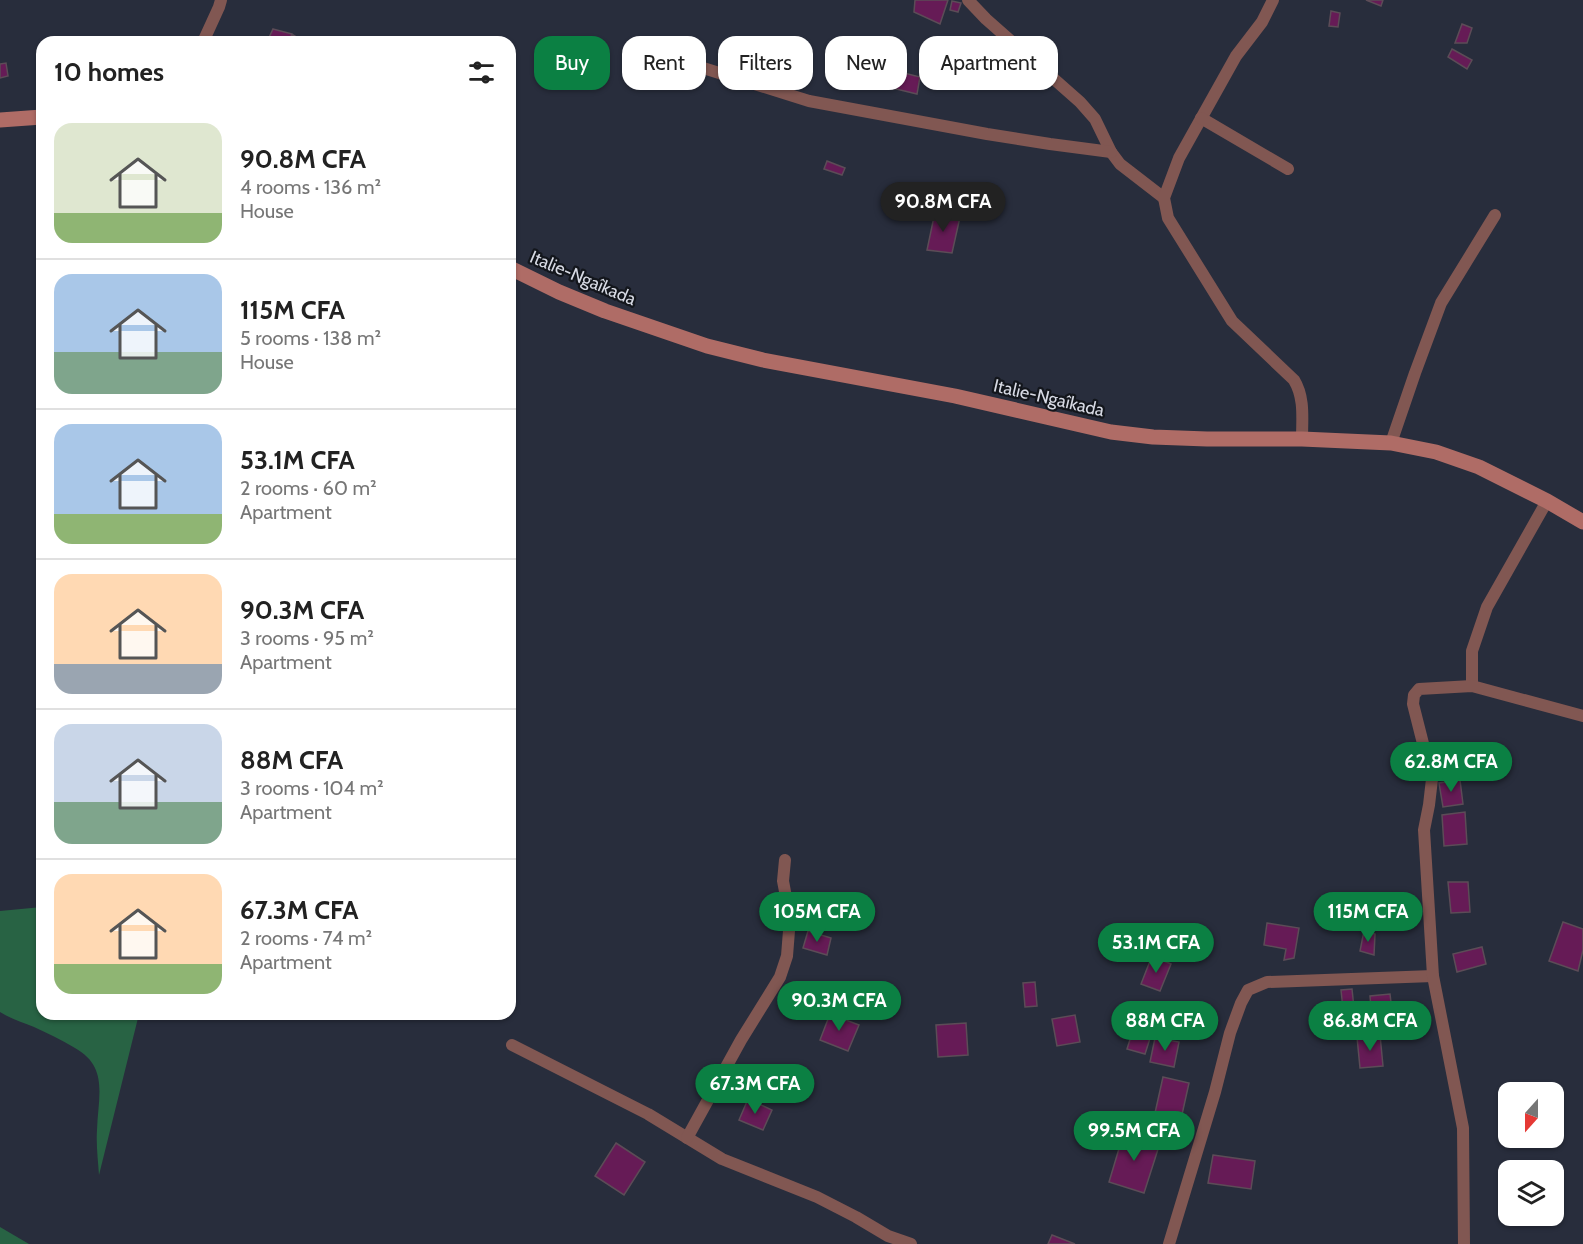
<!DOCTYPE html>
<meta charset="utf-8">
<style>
body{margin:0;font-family:Cabin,sans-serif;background:#f2f2f2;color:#222;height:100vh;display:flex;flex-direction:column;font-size:22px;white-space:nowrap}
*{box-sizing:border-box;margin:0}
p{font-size:20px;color:#767676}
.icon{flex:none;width:33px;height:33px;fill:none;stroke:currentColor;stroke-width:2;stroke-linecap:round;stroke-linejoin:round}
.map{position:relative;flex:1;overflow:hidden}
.side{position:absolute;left:36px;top:36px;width:480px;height:984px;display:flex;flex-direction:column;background:#fff;border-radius:18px;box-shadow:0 2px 4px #0004}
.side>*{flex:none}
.top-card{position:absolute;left:534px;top:36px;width:570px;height:54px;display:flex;gap:12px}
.needle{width:39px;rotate:201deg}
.controls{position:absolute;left:1498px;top:1082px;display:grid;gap:12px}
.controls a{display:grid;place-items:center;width:66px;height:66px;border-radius:12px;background:#fff;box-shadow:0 2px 4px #0004;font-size:30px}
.price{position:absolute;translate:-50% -51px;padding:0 14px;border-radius:21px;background:#0b8043;color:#fff;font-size:20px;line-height:39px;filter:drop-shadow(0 2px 3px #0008)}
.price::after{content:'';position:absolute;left:50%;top:36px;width:18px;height:14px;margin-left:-9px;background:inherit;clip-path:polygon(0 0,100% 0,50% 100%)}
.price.active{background:#222;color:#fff}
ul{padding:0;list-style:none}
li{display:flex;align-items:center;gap:18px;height:150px;padding:0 18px}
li+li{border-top:2px solid #e0e0e0}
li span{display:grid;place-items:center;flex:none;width:168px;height:120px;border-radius:18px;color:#555}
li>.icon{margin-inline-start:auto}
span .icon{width:72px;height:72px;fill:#fffc;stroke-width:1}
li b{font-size:26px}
h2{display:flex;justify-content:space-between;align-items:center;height:72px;padding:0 18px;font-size:26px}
.tag{padding:0 21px;border-radius:18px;background:#fff;box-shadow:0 2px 4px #0004;font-size:21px;line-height:54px}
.tag.active{background:#0b8043;color:#fff}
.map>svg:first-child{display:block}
.green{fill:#286344}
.building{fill:#661b56;stroke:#5c4c57;stroke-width:1.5}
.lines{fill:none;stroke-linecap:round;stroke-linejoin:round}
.street{stroke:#815752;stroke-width:12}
.secondary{stroke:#af6c66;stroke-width:15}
.labels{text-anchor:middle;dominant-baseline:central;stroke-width:4.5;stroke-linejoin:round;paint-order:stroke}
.street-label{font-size:18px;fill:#d7dae4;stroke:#13161c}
</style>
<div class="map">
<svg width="1583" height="1244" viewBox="0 0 1583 1244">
<rect width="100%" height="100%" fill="#282d3c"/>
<g class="green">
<path d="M42 907V1014H139L99 1175C98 1160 96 1145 97 1130 98 1097 109 1067 75 1048 62 1040 47 1033 34 1027 22 1022 11 1019 0 1012V911Z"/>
<polygon points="0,1227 29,1244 0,1244"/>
</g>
<g class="building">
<polygon points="915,0 948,0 940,24 914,12"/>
<polygon points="1366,0 1383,0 1381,6"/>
<polygon points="952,1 961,3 958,12 950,10"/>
<polygon points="1331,11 1340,13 1338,27 1329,26"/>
<polygon points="1462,24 1472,28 1467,43 1455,43"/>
<polygon points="273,29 292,34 289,42 267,42"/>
<polygon points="293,35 303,41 302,42 291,42"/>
<polygon points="1452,49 1472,60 1467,69 1448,57"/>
<polygon points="959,58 993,66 991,75 957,68"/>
<polygon points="6,63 8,76 0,78 0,64"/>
<polygon points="896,71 920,77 917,94 892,88"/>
<polygon points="827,161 845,168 842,175 824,169"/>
<polygon points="935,212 960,217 952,253 927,250"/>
<polygon points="1460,780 1463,804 1443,807 1439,783"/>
<polygon points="1465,812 1467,844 1444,846 1442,815"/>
<polygon points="1448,882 1468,882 1470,912 1451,913"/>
<polygon points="1563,922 1583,929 1583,950 1578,971 1549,961"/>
<polygon points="1267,923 1299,928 1294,958 1284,960 1286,949 1264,945"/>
<polygon points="808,931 831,938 827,955 803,948"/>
<polygon points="1364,931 1375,934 1374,955 1360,951"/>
<polygon points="1482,947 1486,964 1457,972 1453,954"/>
<polygon points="1152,956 1171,964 1160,991 1141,984"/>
<polygon points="1035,982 1037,1006 1025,1007 1023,983"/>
<polygon points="1352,989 1357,1037 1346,1038 1341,990"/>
<polygon points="1390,994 1393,1019 1372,1021 1370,996"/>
<polygon points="830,1014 859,1025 848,1051 820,1040"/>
<polygon points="1075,1015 1080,1042 1057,1046 1052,1019"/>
<polygon points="966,1023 968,1055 938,1057 936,1025"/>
<polygon points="1134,1027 1152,1032 1145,1054 1127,1049"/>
<polygon points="1380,1035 1383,1066 1360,1068 1357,1037"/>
<polygon points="1155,1038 1179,1042 1174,1067 1150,1062"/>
<polygon points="1163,1077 1189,1083 1181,1119 1155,1113"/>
<polygon points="748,1099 772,1110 763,1130 739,1120"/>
<polygon points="1124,1132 1160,1143 1144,1193 1109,1182"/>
<polygon points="616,1143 645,1162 624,1195 595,1176"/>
<polygon points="1213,1155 1255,1161 1251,1189 1208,1183"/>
<polygon points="1052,1235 1075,1244 1048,1244"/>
</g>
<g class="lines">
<g class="street">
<polyline points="968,0 986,19 1080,102 1095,119 1111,152 1120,164 1164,198"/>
<path d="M1273 0 1262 22 1236 56 1179 158 1164 198 1168 218 1232 321 1294 380C1305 398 1302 419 1302 439"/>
<polyline points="203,42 219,7 221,0"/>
<polyline points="700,67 809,101 987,134 1050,144 1111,152"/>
<polyline points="1201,118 1288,169"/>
<polyline points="1391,443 1415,373 1441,303 1495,215"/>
<polyline points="1472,686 1472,651 1487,607 1547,501"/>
<polyline points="512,1045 648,1114 722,1159 817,1197 856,1217 888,1236 911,1244"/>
<polyline points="687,1138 741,1040 780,977 787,956 790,918 783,881 785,860"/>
<polyline points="1169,1244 1215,1092 1230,1033 1241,1003 1248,990 1267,982 1433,976"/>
<polyline points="1464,1244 1463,1128 1433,976 1424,830 1429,805 1432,779 1413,704 1414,695 1419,689 1472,686 1583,716"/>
</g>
<g class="secondary">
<polyline points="0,120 42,117"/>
<polyline points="510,268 559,292 605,311 707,346 763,360 955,396 1111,432 1153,437 1207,439 1302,439 1391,443 1436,452 1479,467 1547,501 1583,522"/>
</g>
</g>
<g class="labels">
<g class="street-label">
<text transform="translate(583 278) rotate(23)">Italie-Ngaîkada</text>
<text transform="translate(1049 398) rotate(13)">Italie-Ngaîkada</text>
</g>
</g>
</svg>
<div class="controls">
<a><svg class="needle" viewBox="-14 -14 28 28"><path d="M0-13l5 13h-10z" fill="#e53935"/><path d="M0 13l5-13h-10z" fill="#767676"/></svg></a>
<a><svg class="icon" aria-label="layers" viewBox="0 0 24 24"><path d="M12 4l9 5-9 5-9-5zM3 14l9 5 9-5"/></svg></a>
</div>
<b class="price active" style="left:943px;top:233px">90.8M CFA</b>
<b class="price" style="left:1451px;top:793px">62.8M CFA</b>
<b class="price" style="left:817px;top:943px">105M CFA</b>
<b class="price" style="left:1368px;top:943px">115M CFA</b>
<b class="price" style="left:1156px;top:974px">53.1M CFA</b>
<b class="price" style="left:839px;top:1032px">90.3M CFA</b>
<b class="price" style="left:1165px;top:1052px">88M CFA</b>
<b class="price" style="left:1370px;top:1052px">86.8M CFA</b>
<b class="price" style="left:755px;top:1115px">67.3M CFA</b>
<b class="price" style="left:1134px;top:1162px">99.5M CFA</b>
<div class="top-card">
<a class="tag active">Buy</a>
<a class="tag">Rent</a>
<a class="tag">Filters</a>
<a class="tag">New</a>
<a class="tag">Apartment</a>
</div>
<section class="side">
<h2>10 homes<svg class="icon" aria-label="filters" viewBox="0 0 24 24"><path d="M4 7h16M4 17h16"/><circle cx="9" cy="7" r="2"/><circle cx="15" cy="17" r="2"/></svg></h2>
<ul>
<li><span style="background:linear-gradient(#dfe7d0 75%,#8fb573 0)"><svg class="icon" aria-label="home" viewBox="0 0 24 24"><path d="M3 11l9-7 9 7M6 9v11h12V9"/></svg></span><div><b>90.8M CFA</b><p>4 rooms · 136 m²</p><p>House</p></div></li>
<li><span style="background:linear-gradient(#a9c7e8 65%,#7fa58c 0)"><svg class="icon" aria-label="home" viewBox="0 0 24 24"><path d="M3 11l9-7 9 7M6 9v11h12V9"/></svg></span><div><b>115M CFA</b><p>5 rooms · 138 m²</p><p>House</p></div></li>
<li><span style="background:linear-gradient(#a9c7e8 75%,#8fb573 0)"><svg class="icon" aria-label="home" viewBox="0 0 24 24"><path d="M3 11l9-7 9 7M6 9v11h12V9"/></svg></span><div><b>53.1M CFA</b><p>2 rooms · 60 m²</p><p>Apartment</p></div></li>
<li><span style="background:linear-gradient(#ffd9b3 75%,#9aa5b1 0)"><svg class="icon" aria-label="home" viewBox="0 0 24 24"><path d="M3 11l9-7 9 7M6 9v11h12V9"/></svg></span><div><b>90.3M CFA</b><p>3 rooms · 95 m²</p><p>Apartment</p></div></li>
<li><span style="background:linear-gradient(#c9d6e8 65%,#7fa58c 0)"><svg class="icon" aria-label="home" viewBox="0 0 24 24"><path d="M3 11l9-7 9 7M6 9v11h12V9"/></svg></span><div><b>88M CFA</b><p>3 rooms · 104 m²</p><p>Apartment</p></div></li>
<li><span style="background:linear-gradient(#ffd9b3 75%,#8fb573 0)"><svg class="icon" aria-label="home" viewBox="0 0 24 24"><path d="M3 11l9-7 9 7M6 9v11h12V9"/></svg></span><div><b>67.3M CFA</b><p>2 rooms · 74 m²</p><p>Apartment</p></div></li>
</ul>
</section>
</div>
